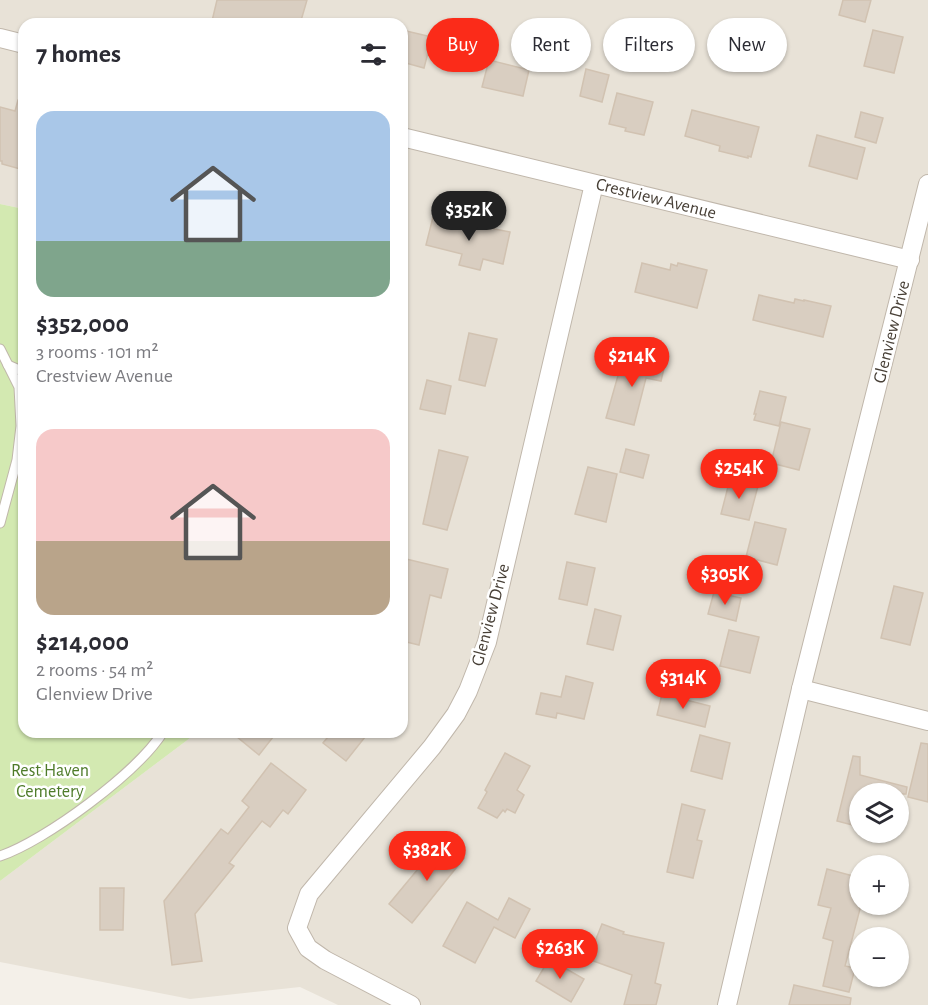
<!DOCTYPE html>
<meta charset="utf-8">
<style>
body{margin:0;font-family:"Alegreya Sans",sans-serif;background:#f7f7f7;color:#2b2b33;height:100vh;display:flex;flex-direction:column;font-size:22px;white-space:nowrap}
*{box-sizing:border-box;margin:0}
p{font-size:20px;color:#7c7c81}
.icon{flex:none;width:33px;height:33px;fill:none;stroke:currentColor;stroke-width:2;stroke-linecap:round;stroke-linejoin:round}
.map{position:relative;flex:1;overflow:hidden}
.drawer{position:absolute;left:18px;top:18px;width:390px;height:720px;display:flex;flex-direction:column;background:#fff;border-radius:18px;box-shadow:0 2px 4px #0004}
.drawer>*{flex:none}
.hud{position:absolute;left:426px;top:18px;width:411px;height:54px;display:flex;gap:12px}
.tools{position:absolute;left:849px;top:783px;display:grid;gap:12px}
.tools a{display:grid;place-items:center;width:60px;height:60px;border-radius:50%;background:#fff;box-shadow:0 2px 4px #0004;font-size:30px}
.price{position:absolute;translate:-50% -51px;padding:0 14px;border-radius:21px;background:#fb2b19;color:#fff;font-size:20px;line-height:39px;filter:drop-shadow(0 2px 3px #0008)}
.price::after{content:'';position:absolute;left:50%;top:36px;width:18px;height:14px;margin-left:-9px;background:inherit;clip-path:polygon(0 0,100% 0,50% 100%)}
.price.on{background:#222;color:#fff}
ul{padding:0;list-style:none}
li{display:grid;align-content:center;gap:12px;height:318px;padding:0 18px}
li span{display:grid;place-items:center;height:186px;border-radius:18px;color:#555}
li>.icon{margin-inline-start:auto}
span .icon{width:108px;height:108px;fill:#fffc;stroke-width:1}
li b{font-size:26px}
h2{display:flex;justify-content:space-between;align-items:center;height:72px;padding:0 18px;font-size:26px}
.pill{padding:0 21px;border-radius:27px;background:#fff;box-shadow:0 2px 4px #0004;font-size:21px;line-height:54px}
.pill.on{background:#fb2b19;color:#fff}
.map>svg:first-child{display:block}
.residential{fill:#e8e2d7;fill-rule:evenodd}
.green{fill:#d3e9b1}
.building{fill:#d9cec1;stroke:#d1c2b1;stroke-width:1.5}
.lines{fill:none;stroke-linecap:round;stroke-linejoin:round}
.lane-casing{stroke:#c0b7ab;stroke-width:11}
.street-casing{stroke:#c0b7ab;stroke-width:20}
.lane{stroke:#fff;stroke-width:9}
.street{stroke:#fff;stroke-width:18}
.labels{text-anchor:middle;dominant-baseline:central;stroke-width:5;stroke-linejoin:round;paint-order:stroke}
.street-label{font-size:18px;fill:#484037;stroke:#fff}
.park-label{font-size:18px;fill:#4e7b29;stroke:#fff}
</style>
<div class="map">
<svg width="928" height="1005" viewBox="0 0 928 1005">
<rect width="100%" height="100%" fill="#f4f0e9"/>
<path class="residential" d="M0 0H928V1005H338L300 987 190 999 0 962V881L198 732H402V24H24V209L0 204ZM860 794H898V832H860ZM860 866H898V904H860ZM860 938H898V976H860Z"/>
<polygon class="green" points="0,204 24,209 24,732 198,732 0,881"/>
<g class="building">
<polygon points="217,0 307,0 300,24 227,24 212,21"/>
<polygon points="843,0 871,0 865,22 839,15"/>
<polygon points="402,30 432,37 424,68 402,62"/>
<polygon points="873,30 903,37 894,73 864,66"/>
<polygon points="489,60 529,70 523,96 482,87"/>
<polygon points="586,69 609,75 602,102 580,96"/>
<polygon points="617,93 653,102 644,135 625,131 626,128 609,124"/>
<polygon points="18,100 24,101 24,170 2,164 2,161 0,161 0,107 15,111"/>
<polygon points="692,110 759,127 751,157 748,156 748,158 719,151 720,146 685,136"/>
<polygon points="861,112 883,118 876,143 855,137"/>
<polygon points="817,135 865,148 857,179 809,166"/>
<polygon points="433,217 474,227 475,225 510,232 503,264 483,259 480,270 459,265 462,254 426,245"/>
<polygon points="642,263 670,270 671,264 677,266 678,263 707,270 697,308 635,292"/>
<polygon points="759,295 794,303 795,299 804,301 804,300 831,306 823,337 753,320"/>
<polygon points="469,333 497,339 485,386 459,380"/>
<polygon points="626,354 665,364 661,381 646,378 634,425 606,418 619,372 622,373"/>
<polygon points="427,380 451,386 445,414 420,409"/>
<polygon points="760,391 786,397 779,426 754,420 756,414 754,414"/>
<polygon points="781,422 810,429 799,470 771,463"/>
<polygon points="626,449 649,455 643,478 620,472"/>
<polygon points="439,450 468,457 447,530 423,524"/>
<polygon points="588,467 617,474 606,522 575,514"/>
<polygon points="730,479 758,486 749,520 721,514"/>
<polygon points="755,522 786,529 777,565 746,557"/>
<polygon points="402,558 448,569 441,598 430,595 419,645 402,641"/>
<polygon points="567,562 595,568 587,605 559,599"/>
<polygon points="894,586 923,593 910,645 881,638"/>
<polygon points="714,592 741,598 736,621 708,614"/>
<polygon points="595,609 621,616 613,650 587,644"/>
<polygon points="729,630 759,637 750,673 720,666"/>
<polygon points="566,676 593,683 584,719 557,713 556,718 536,714 541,693 561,697"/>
<polygon points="662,694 710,706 705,727 657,715"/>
<polygon points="231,732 277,732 259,755"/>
<polygon points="332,732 369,732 346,761 323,743"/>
<polygon points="700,735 730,743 722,779 691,771"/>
<polygon points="921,743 928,744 928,802 908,797"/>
<polygon points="505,753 530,766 517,790 524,795 515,813 507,809 505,812 503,810 497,818 478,808 487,792 485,790"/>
<polygon points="853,756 860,757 860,775 907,787 906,794 860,794 860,827 837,821"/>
<polygon points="271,763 306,790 288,814 283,810 270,827 262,821 229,863 234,866 195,914 202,961 172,965 164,901 221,829 228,834 249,807 242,801"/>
<polygon points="682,804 705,810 697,840 702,841 693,878 667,872"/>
<polygon points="442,840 464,858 412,923 389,904"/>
<polygon points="827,869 857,877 853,893 860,894 860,909 845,966 855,968 849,992 823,986 833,941 823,938 831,908 818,905"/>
<polygon points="100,888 124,888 123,930 100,930"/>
<polygon points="509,898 530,909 515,938 494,927 475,963 443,946 467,902 498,920"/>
<polygon points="602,924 624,932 623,934 664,943 655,983 661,985 656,1005 624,1005 632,975 588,959"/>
<polygon points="549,959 584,979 571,1002 536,981"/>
<polygon points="794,985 851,998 850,1005 789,1005"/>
</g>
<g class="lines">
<defs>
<g id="lane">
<polyline points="0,349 19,387 21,426 17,460 0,523"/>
<polyline points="8,365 24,372"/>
<path d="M0 856C45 841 137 773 163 732"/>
</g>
<g id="street">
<polyline points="0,38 24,44"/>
<polyline points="402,137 910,260"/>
<polyline points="801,689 928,721"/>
<polyline points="411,1005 325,960 308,948 297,928 309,894 432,747 456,714 468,691 487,642 594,184"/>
<polyline points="727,1005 801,689 928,184"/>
</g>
</defs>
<use href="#lane" class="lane-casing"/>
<use href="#street" class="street-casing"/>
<use href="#lane" class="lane"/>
<use href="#street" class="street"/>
</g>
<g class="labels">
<g class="street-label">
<text transform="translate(656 199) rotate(14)">Crestview Avenue</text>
<text transform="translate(892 332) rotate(-76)">Glenview Drive</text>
<text transform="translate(491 615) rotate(-75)">Glenview Drive</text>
</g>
<g class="park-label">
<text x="50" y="771">Rest Haven<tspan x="50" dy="21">Cemetery</tspan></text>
</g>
</g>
</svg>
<div class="tools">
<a><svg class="icon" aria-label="layers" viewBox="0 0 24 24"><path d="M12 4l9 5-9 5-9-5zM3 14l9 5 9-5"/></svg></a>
<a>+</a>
<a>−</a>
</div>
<b class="price on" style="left:469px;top:242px">$352K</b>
<b class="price" style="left:632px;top:388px">$214K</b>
<b class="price" style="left:739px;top:500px">$254K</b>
<b class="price" style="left:725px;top:606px">$305K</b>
<b class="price" style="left:683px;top:710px">$314K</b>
<b class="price" style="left:427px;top:882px">$382K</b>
<b class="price" style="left:560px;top:980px">$263K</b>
<div class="hud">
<a class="pill on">Buy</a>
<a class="pill">Rent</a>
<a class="pill">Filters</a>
<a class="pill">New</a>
</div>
<section class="drawer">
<h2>7 homes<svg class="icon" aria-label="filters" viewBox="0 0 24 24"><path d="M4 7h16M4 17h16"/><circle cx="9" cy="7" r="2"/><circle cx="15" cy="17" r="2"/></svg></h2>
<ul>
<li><span style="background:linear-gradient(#a9c7e8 70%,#7fa58c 0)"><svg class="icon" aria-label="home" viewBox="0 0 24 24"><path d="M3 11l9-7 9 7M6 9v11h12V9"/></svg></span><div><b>$352,000</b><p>3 rooms · 101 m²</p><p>Crestview Avenue</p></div></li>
<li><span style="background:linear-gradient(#f6c9c9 60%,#b9a48a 0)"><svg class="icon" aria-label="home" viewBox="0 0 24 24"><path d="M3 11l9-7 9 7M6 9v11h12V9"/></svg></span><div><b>$214,000</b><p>2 rooms · 54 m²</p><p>Glenview Drive</p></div></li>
</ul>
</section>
</div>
